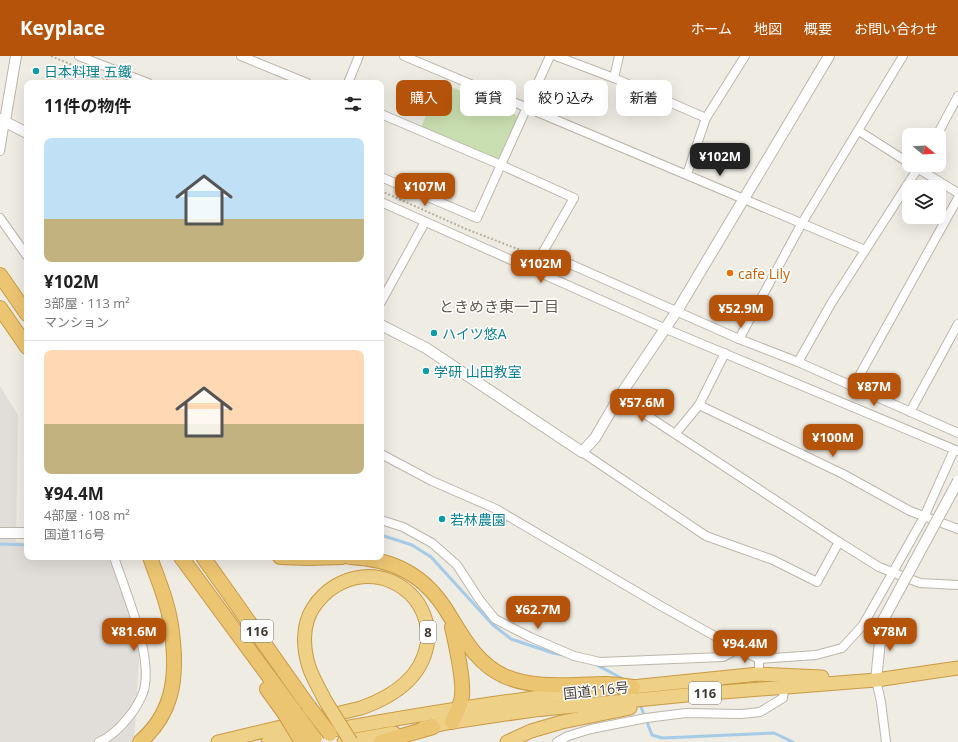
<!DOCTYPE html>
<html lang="ja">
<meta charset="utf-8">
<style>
body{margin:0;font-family:"Open Sans","Noto Sans JP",sans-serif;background:#f2f2f2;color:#222;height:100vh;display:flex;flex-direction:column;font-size:15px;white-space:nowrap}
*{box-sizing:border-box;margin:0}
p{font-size:13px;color:#767676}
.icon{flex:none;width:22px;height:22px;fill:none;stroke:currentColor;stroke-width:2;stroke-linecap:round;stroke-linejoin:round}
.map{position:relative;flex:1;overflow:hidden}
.drawer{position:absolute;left:24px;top:24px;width:360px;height:480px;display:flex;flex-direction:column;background:#fff;border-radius:8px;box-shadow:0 4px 16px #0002}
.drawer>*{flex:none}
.banner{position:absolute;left:396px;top:24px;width:380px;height:36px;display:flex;gap:8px}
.needle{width:26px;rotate:108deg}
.fabs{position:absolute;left:902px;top:72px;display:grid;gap:8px}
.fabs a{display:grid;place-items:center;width:44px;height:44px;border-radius:8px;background:#fff;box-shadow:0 4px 16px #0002;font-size:20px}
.price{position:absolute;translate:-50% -34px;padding:0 9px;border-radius:8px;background:#b45309;color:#fff;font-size:13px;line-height:26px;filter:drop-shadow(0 1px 2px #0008)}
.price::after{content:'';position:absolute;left:50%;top:24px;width:12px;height:9px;margin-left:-6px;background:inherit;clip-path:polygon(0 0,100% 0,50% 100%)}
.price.current{background:#222;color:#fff}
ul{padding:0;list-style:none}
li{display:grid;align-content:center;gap:8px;height:212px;padding:0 20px}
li+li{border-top:1px solid #e0e0e0}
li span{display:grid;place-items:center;height:124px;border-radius:8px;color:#555}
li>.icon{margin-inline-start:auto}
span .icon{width:72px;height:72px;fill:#fffc;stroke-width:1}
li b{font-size:17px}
h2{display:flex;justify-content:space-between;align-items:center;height:48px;padding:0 20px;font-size:17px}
.chip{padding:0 14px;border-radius:8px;background:#fff;box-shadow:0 4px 16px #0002;font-size:14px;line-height:36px}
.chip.current{background:#b45309;color:#fff}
header{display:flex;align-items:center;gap:24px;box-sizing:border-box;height:56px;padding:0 20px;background:#b45309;color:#fff}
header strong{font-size:19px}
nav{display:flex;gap:22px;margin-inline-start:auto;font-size:14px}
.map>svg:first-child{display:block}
.industrial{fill:#e1ded9}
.green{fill:#cadfb1}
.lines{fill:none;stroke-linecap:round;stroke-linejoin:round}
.stream{stroke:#a6cbe6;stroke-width:3}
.minor-casing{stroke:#bcb6ab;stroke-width:10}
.tertiary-casing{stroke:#bcb6ab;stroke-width:12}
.trunk-casing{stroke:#c99a44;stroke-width:15}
.motorway-casing{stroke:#c99a44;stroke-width:16}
.path{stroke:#b9af9b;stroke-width:2;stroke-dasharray:2 2;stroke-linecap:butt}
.minor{stroke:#fff;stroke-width:8}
.tertiary{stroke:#fff;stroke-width:10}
.trunk{stroke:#eed086;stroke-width:13}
.motorway{stroke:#ecc572;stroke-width:14}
.tertiary-bridge-casing{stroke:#bcb6ab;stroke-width:12;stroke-linecap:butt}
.trunk-bridge-casing{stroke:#c99a44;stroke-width:15;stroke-linecap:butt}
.motorway-bridge-casing{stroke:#c99a44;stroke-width:16;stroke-linecap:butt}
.tertiary-bridge{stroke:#fff;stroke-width:10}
.trunk-bridge{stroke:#eed086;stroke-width:13}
.motorway-bridge{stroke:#ecc572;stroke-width:14}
.culture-dot{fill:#0f9aa8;stroke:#fff;stroke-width:1.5}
.food-dot{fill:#e8710a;stroke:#fff;stroke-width:1.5}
.labels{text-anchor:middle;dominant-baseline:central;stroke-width:3;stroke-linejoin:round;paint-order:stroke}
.shield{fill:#fff;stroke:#7a7672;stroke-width:1}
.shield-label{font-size:13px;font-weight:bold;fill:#413c35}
.culture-label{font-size:14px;fill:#0d838f;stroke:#fff;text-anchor:start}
.food-label{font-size:14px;fill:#c56008;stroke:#fff;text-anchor:start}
.street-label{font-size:14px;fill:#413c35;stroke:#fff}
.neighbourhood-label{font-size:15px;fill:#625a4d;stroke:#fff}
</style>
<header>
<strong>Keyplace</strong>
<nav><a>ホーム</a><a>地図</a><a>概要</a><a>お問い合わせ</a></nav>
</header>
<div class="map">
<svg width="958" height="686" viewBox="0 0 958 686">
<rect width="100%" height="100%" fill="#efece4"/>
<polygon class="industrial" points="0,330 18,359 16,486 27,487 27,501 108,501 113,512 134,571 139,602 134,686 0,686"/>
<polygon class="green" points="440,26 516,59 518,63 501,101 496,103 421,71"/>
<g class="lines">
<g class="stream">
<polyline points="381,479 412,489 431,501 493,569 511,583 553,597 563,599"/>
<polyline points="0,488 27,489"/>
<polyline points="595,608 623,623"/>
<polyline points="639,646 652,679 662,682 774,677 793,686"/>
</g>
<defs>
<g id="minor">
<polyline points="79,0 148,27"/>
<polyline points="241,0 307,27"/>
<path d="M404 0C557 65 711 129 865 194"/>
<polyline points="556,0 614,22 706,62"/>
<polyline points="614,22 619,0"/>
<polyline points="348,27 359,0"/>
<polyline points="381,58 501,109 574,142 543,196 739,283 798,306 958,377"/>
<polyline points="859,75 909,107"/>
<polyline points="937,79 958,40"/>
<polyline points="0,95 5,65"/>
<polyline points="914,110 958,137"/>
<polyline points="687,118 706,62 745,0"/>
<polyline points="381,121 477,162 550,0"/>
<polyline points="381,146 666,273 958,395"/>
<polyline points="0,162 27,200"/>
<polyline points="381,246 425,166"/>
<polyline points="739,283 802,167 903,0"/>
<polyline points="798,306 832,246 920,109"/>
<polyline points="853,331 958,142"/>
<polyline points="619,341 839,486 879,511 920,527 958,529"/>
<polyline points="699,349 843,418 910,455 958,473"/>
<polyline points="910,356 958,268"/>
<polyline points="676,377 699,349 725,297"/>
<polyline points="582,396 706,480 773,504 817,526 839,486"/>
<polyline points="381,398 432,425 496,453 661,550 738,593 759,603 759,618"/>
<polyline points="381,464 403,471 432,487 457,509 479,543 495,563 530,581 574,600 600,606 723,601 738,593"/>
<polyline points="759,603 816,599 842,592 863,569 924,461 954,394"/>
<polyline points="876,624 881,646 886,686"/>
<path d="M99 686C110 681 119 673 127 663 134 655 139 647 143 637 155 603 125 535 114 501"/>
<polyline points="557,686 568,680 591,673 646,662 686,657 741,658 760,656 783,642 784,631"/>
</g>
<g id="tertiary">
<polyline points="0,63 27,77"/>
<polyline points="5,65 16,0"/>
<polyline points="381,269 426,292 582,396 595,382 619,341 677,255 829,0"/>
<polyline points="0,477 27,477"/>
<polyline points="876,624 882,566"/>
</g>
<g id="trunk">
<polyline points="622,632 759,618 822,621"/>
<polyline points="423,672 452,666 534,654 697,638 876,624 958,612"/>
<path d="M333 674C422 658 511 643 601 634"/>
<path d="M218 686 361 652C392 641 421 623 427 589 430 573 425 556 415 543 386 509 337 515 313 552 302 569 303 592 309 611 313 623 320 634 326 646"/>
<polyline points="268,686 308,678"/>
<polyline points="344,686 394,677"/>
<polyline points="507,686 531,675 562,666 630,652"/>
</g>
<g id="motorway">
<polyline points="0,219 27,258"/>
<polyline points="0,252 27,291"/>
<polyline points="181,501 295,656"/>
<polyline points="203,501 309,651"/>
<polyline points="280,501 308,502 342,501"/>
<path d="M350 501C394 503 425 519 448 557 463 581 476 607 504 620 536 634 572 628 606 628 615 628 624 630 633 631"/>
<polyline points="267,633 285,658"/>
<path d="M452 666C456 658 461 649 462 640 464 622 456 589 452 571"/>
<path d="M140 686C171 659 177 626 173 586 172 573 170 560 166 547 162 532 155 516 150 501"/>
<polyline points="381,686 433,671"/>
</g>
</defs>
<use href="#minor" class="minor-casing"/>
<use href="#tertiary" class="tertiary-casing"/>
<use href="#trunk" class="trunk-casing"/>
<use href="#motorway" class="motorway-casing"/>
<g class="path">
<polyline points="51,0 115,27"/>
<polyline points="381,135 466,173 536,200"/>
</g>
<use href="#minor" class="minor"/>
<use href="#tertiary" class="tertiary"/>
<use href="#trunk" class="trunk"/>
<use href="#motorway" class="motorway"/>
<defs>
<polyline id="tertiary-bridge" points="882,566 958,425"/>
<polyline id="trunk-bridge" points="326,646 351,686"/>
<g id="motorway-bridge">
<polyline points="309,651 330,678"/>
<polyline points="295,656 315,683"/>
<polyline points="285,658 302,686"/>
</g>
</defs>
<use href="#tertiary-bridge" class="tertiary-bridge-casing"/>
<use href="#trunk-bridge" class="trunk-bridge-casing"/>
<use href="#motorway-bridge" class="motorway-bridge-casing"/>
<use href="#tertiary-bridge" class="tertiary-bridge"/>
<use href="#trunk-bridge" class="trunk-bridge"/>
<use href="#motorway-bridge" class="motorway-bridge"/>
</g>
<g class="culture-dot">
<circle cx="36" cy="15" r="4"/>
<circle cx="434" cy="277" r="4"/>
<circle cx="426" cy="315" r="4"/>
<circle cx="442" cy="463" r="4"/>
</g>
<circle class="food-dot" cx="730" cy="217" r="4"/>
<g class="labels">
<g class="shield">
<rect x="241" y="564" width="32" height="22" rx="3"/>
<rect x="420" y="565" width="16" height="22" rx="3"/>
<rect x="689" y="626" width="32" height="22" rx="3"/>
</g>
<g class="shield-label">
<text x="257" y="575">116</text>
<text x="428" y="576">8</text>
<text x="705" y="637">116</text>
</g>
<g class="culture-label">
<text x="44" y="15">日本料理 五鐵</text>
<text x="442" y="277">ハイツ悠A</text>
<text x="434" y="315">学研 山田教室</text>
<text x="450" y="463">若林農園</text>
</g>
<g class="food-label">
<text x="738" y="217">cafe Lily</text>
</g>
<g class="street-label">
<text transform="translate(596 634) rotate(-6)">国道116号</text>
</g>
<g class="neighbourhood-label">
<text x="499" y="250">ときめき東一丁目</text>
</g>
</g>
</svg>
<div class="fabs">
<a><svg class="needle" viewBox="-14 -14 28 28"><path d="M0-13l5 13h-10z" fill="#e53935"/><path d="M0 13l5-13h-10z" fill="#767676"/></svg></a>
<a><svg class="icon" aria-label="layers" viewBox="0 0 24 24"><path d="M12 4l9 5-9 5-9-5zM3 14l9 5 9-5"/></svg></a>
</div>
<b class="price current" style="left:720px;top:121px">¥102M</b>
<b class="price" style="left:425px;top:151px">¥107M</b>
<b class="price" style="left:541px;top:228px">¥102M</b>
<b class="price" style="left:741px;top:273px">¥52.9M</b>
<b class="price" style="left:874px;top:351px">¥87M</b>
<b class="price" style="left:642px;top:367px">¥57.6M</b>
<b class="price" style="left:833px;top:402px">¥100M</b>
<b class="price" style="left:538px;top:574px">¥62.7M</b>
<b class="price" style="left:134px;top:596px">¥81.6M</b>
<b class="price" style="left:890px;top:596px">¥78M</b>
<b class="price" style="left:745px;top:608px">¥94.4M</b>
<div class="banner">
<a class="chip current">購入</a>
<a class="chip">賃貸</a>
<a class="chip">絞り込み</a>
<a class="chip">新着</a>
</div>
<section class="drawer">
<h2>11件の物件<svg class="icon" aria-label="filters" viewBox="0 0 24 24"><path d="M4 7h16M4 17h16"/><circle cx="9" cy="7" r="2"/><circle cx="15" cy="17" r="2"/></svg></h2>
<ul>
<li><span style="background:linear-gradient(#bfe0f5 65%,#c2b280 0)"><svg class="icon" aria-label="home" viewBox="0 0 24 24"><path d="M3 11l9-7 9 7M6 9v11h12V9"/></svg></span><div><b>¥102M</b><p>3部屋 · 113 m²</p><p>マンション</p></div></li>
<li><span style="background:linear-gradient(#ffd9b3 60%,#c2b280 0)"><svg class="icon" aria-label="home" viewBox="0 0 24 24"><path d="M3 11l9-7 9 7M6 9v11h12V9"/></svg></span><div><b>¥94.4M</b><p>4部屋 · 108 m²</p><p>国道116号</p></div></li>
</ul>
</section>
</div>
